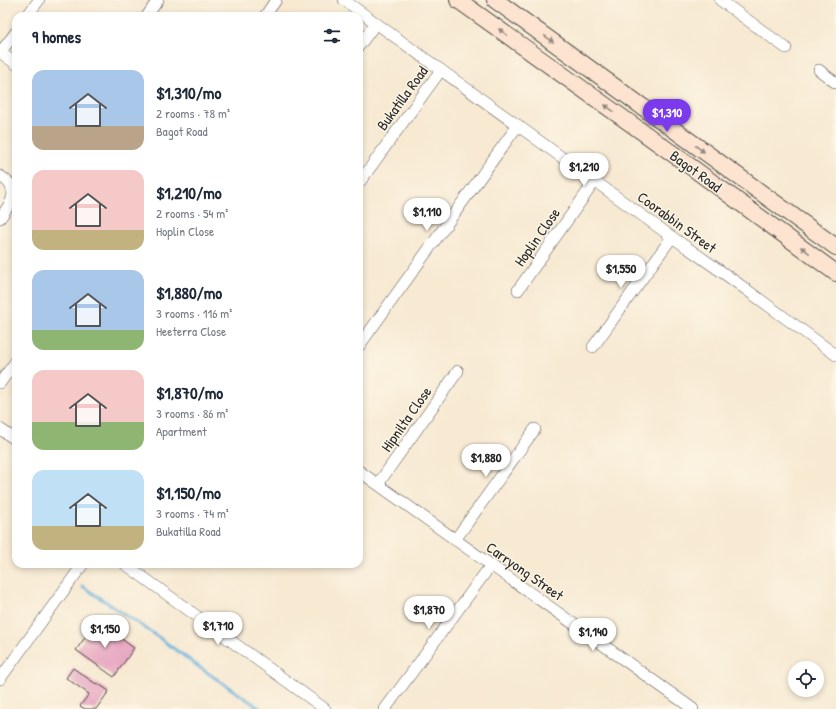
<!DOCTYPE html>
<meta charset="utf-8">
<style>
body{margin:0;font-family:"Patrick Hand",sans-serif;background:#f2f2f3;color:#1f2937;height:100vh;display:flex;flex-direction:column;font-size:15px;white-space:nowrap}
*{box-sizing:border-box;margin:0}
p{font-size:13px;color:#747a83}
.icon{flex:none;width:22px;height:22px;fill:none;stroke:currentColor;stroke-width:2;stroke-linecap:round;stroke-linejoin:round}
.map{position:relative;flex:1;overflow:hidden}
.panel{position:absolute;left:12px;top:12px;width:351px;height:556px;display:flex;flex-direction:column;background:#fff;border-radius:12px;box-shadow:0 2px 6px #0003}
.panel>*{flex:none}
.buttons{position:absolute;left:788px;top:661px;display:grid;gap:8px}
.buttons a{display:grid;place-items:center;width:36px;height:36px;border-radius:50%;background:#fff;box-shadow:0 2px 6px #0003;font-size:20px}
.price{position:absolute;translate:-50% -34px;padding:0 9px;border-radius:14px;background:#fff;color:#222;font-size:13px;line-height:26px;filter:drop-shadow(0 1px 2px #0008)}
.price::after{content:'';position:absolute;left:50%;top:24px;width:12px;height:9px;margin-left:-6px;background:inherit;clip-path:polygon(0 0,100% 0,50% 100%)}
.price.active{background:#7c3aed;color:#fff}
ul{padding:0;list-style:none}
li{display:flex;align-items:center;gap:12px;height:100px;padding:0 20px}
li span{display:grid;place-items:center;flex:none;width:112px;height:80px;border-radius:12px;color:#555}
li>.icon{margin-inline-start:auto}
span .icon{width:48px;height:48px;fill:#fffc;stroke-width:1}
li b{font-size:17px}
h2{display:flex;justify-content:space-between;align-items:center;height:48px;padding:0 20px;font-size:17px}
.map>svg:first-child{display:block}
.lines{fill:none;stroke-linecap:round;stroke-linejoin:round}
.stream{stroke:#63b0dc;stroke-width:3}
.building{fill:#e7a8c2}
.street-casing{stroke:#4a4844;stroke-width:12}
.secondary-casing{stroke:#4a4844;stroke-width:18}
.street{stroke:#fff;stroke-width:11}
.secondary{stroke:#fde4d1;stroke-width:16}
.oneway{fill:#94887e}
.labels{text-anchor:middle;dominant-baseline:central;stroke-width:3;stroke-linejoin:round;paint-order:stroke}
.street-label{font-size:15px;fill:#2b2b2b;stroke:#fcf5e5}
</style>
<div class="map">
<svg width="836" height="709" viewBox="0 0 836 709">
<rect width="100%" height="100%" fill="#fcf5e5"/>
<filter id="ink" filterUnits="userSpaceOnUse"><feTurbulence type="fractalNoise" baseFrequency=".025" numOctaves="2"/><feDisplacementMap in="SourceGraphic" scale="8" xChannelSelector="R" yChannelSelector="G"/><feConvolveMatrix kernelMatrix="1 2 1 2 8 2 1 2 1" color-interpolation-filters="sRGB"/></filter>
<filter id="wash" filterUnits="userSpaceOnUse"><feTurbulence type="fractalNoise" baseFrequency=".012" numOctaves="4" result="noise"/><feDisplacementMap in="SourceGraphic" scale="16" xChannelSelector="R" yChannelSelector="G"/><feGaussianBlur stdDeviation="0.9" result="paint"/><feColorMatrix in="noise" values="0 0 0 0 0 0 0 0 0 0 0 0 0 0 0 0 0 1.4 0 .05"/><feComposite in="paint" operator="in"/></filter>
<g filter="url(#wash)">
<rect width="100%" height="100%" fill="#f7e9d2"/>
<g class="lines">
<polyline class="stream" points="82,586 154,634 199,667 261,709"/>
</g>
<g id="blocks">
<g class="building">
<polygon points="97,621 134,648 114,677 76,650"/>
<polygon points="73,668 96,684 97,683 109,691 96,709 85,709 80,706 89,694 66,678"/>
</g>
</g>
</g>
<g filter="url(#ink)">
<use href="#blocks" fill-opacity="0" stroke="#4a4844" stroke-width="1"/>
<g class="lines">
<defs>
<g id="street">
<polyline points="344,0 672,237 729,277 836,355"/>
<polyline points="720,0 786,48"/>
<polyline points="27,16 39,0"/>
<polyline points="147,16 158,0"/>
<polyline points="265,16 276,0"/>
<polyline points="359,46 376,23"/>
<polyline points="0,52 16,64"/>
<polyline points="0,53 16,32"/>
<polyline points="819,70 836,83"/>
<path d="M0 176C3 178 6 180 8 182 20 194 7 208 0 218"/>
<polyline points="359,183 441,70"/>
<polyline points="518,290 595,181"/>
<polyline points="359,346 518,125"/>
<polyline points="593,347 672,237"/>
<polyline points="0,383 16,361"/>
<polyline points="0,429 16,440"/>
<polyline points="359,471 693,709"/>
<polyline points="378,484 458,371"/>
<polyline points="455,540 535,429"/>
<polyline points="125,564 325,709"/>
<polyline points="0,679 83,564"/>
<polyline points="385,709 491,565"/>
</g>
<g id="secondary">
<polyline points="458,0 683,161 836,273"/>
<polyline points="495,0 836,247"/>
</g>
</defs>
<use href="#street" class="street-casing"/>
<use href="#secondary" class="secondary-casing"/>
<use href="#street" class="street"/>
<use href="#secondary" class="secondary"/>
</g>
<defs><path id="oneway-solid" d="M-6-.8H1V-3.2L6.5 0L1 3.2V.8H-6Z"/></defs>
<g class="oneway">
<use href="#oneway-solid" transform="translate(503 32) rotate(-144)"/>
<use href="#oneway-solid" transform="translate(549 39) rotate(36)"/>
<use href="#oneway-solid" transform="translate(609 108) rotate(-144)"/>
<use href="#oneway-solid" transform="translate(700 149) rotate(36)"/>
<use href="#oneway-solid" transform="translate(805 250) rotate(-144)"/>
</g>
</g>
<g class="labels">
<g class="street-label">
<text transform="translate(402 98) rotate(-54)">Bukatilla Road</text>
<text transform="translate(696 171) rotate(36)">Bagot Road</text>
<text transform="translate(677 222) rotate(36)">Coorabbin Street</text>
<text transform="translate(537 237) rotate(-55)">Hoplin Close</text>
<text transform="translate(406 419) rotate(-55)">Hipnilta Close</text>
<text transform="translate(525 571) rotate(35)">Carryong Street</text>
</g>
</g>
</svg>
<div class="buttons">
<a><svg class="icon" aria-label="locate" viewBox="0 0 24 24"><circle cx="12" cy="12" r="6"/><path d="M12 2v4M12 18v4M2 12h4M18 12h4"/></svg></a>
</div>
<b class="price active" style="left:667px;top:133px">$1,310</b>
<b class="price" style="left:584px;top:187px">$1,210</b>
<b class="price" style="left:427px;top:232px">$1,110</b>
<b class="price" style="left:621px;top:289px">$1,550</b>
<b class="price" style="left:486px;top:478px">$1,880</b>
<b class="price" style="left:429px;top:630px">$1,870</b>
<b class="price" style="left:218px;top:646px">$1,710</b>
<b class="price" style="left:105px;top:649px">$1,150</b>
<b class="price" style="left:593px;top:652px">$1,140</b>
<section class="panel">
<h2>9 homes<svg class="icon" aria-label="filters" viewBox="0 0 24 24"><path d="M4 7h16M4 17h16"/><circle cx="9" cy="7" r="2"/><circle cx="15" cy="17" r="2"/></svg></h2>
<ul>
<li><span style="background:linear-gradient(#a9c7e8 70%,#b9a48a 0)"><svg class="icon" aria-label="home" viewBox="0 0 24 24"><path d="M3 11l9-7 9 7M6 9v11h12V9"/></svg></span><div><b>$1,310/mo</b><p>2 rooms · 78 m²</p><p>Bagot Road</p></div></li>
<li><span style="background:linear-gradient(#f6c9c9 75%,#c2b280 0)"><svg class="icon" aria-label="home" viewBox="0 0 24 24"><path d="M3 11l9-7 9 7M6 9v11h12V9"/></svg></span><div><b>$1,210/mo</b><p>2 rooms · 54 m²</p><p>Hoplin Close</p></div></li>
<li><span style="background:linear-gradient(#a9c7e8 75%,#8fb573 0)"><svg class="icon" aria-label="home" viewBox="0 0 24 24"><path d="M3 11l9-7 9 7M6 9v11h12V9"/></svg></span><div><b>$1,880/mo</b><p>3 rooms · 116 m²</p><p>Heeterra Close</p></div></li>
<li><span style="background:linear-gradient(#f6c9c9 65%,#8fb573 0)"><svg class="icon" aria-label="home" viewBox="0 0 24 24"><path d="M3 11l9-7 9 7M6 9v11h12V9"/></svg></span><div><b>$1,870/mo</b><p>3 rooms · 86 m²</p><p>Apartment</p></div></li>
<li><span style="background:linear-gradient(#bfe0f5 70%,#c2b280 0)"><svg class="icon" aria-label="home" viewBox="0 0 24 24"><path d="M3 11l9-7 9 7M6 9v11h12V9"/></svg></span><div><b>$1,150/mo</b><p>3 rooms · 74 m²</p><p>Bukatilla Road</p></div></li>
</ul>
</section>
</div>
